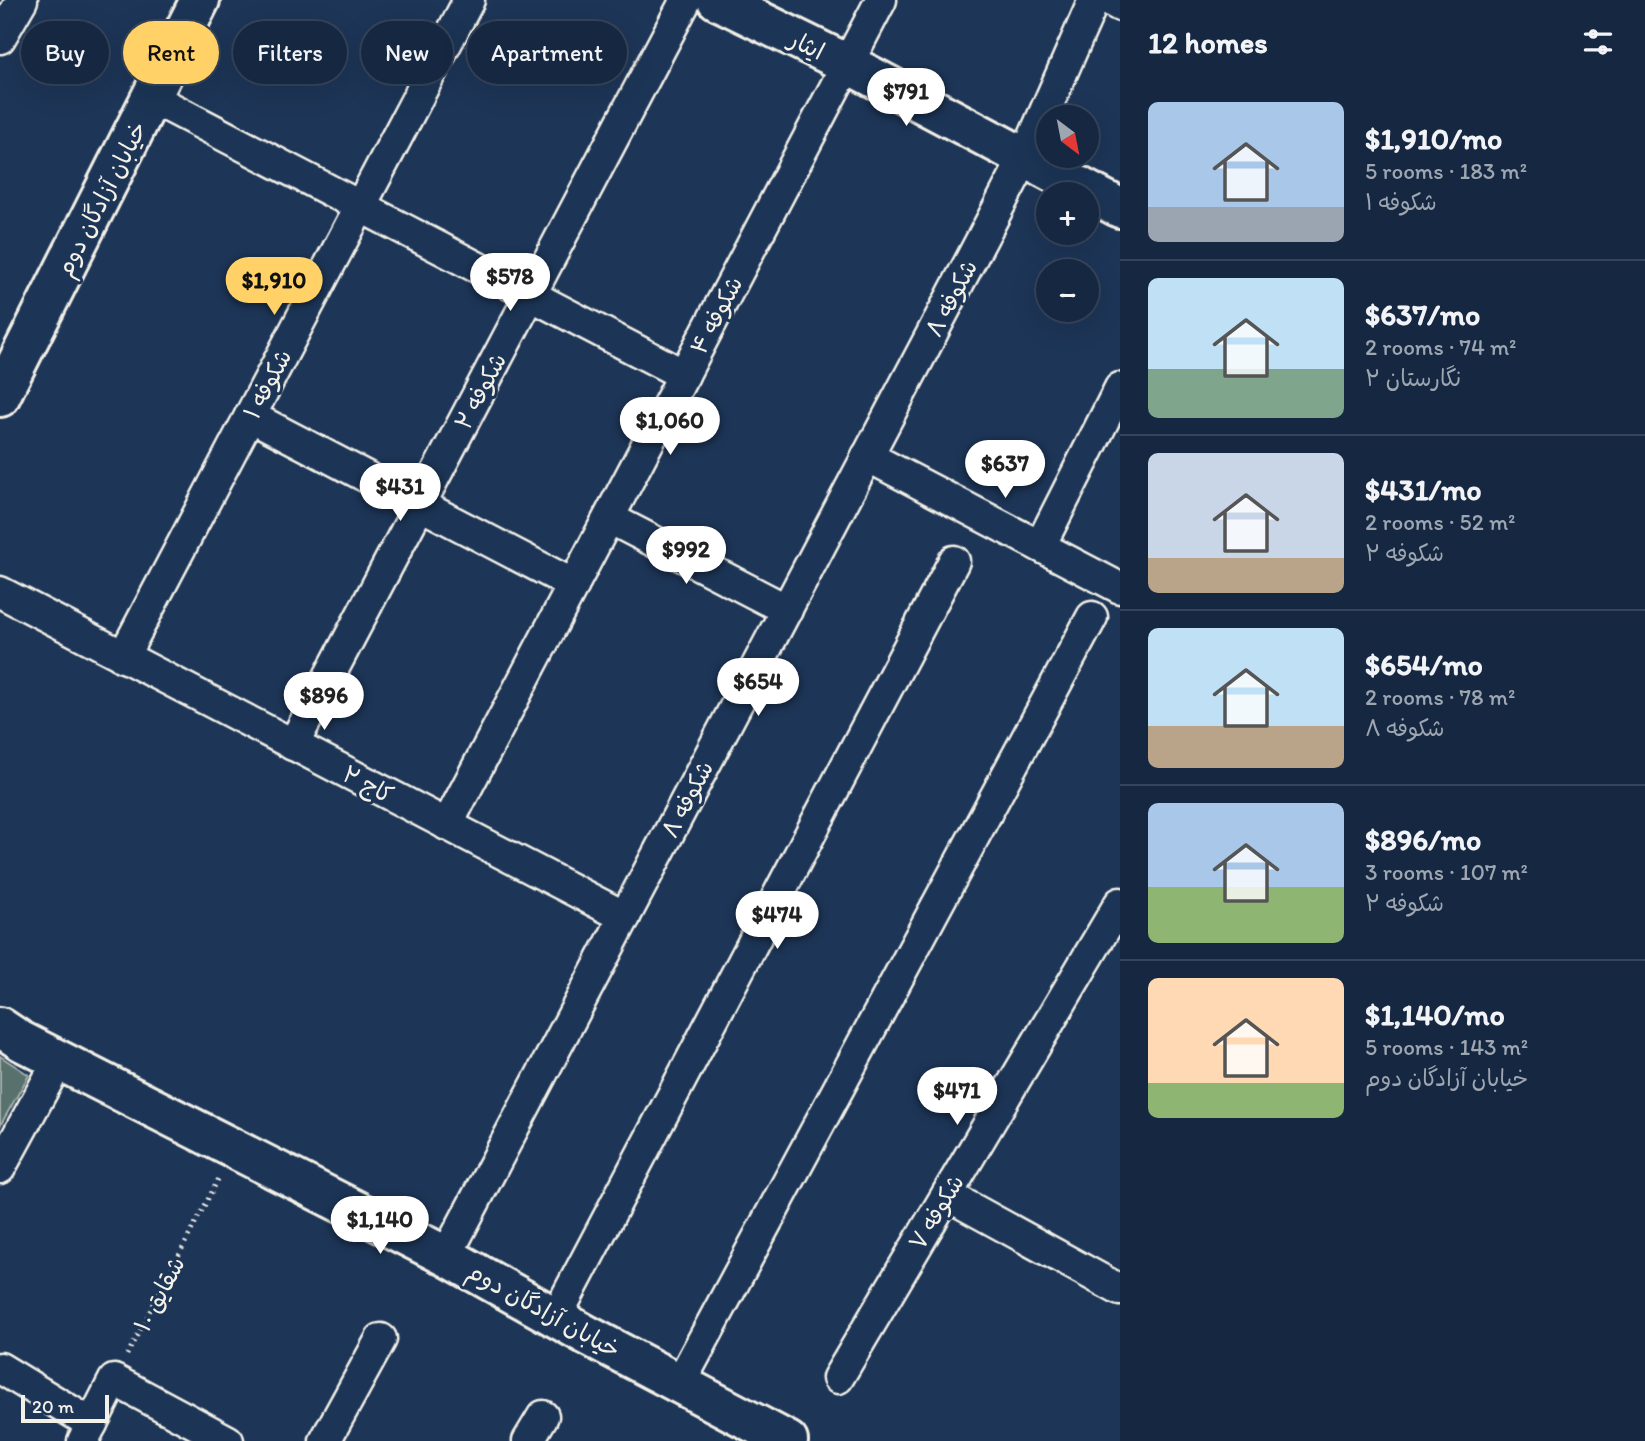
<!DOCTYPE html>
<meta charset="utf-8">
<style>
body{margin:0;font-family:Itim,"Playpen Sans Arabic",sans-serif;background:#1f3048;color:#f1f3f6;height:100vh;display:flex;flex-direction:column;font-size:26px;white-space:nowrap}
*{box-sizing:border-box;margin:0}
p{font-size:23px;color:#9ea6b1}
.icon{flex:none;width:38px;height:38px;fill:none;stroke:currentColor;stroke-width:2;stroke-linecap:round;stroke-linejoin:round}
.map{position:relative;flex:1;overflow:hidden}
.side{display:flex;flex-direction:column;background:#162841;width:525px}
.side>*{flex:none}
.guide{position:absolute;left:21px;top:21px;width:665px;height:63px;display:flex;gap:14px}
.needle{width:46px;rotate:148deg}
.buttons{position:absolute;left:1036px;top:105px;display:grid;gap:14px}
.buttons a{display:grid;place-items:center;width:63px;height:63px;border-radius:50%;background:#162841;box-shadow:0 7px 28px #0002,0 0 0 2px #35445a;font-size:35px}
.scale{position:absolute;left:21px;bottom:18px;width:88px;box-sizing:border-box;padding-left:7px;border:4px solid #f4f1e8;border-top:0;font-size:19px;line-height:24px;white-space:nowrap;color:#f4f1e8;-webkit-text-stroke:5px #1d3557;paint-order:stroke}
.price{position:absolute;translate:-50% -60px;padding:0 16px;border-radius:24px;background:#fff;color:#222;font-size:23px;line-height:46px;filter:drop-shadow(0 2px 4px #0008)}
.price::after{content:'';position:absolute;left:50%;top:42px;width:21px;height:16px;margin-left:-10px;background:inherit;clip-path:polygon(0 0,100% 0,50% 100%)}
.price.active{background:#ffd166;color:#111}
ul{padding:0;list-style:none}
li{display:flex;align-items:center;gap:21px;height:175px;padding:0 28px}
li+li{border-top:2px solid #35445a}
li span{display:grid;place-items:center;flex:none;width:196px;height:140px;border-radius:10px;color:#555}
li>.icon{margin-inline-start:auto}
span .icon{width:84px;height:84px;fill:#fffc;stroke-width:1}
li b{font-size:30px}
h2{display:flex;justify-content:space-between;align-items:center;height:84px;padding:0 28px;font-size:30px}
.chip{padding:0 24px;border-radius:32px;background:#162841;box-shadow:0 7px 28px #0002,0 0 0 2px #35445a;font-size:24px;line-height:63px}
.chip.active{background:#ffd166;color:#111}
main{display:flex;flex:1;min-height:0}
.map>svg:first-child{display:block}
.green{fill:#59716d;stroke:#a6b1aa;stroke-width:2}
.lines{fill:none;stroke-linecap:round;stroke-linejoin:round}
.street-casing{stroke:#f4f1e8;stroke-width:35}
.secondary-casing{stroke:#f4f1e8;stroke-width:44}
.path{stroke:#f4f1e8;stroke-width:4.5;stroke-dasharray:2 5;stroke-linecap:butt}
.street{stroke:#1d3557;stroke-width:30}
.secondary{stroke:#1d3557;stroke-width:38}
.labels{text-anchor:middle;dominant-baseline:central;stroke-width:6;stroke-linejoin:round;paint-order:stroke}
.street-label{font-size:24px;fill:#f4f1e8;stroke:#1d3557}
</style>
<main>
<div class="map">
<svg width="1120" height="1441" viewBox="0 0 1120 1441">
<rect width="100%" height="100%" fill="#1d3557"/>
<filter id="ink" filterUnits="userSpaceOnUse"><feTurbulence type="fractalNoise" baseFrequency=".0143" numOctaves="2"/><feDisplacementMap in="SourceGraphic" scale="14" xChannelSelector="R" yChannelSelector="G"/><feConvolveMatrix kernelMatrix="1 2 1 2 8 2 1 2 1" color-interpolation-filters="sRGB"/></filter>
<g filter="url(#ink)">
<polygon class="green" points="0,1056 29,1075 0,1126"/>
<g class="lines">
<defs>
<g id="street">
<polyline points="1109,0 1120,6"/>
<polyline points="0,38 22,0"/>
<polyline points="152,98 684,375"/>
<polyline points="250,416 574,585"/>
<polyline points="867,456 1120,588"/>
<polyline points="609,518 787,610"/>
<polyline points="1040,546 1120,388"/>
<polyline points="0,592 625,917"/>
<polyline points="123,657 469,0"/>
<polyline points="293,745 686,0"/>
<polyline points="447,825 881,0"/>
<polyline points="0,1168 59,1060"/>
<polyline points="947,1195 1120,1290"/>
<polyline points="446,1256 1025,157 1094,0"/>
<polyline points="556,1317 954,561"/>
<polyline points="0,1368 92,1424"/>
<polyline points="838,1378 1120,903"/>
<polyline points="680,1383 1092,617"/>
<polyline points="83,1441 114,1380 228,1441"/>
<polyline points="325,1441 381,1339"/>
<polyline points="528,1441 543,1416"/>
</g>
<g id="secondary">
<polyline points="717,0 848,64 1120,208"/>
<polyline points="0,397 200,0"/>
<polyline points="0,1027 21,1041 446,1256 585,1334 788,1441"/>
</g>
</defs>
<use href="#street" class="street-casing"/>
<use href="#secondary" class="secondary-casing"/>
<polyline class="path" points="127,1355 220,1176"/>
<use href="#street" class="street"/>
<use href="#secondary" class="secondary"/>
</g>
</g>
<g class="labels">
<g class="street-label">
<text transform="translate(807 45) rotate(26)">ایثار</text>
<text transform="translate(101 199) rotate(-63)">خیابان آزادگان دوم</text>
<text transform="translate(951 298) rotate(-62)">شکوفه ۸</text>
<text transform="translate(716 315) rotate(-62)">شکوفه ۴</text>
<text transform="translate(267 384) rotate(-62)">شکوفه ۱</text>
<text transform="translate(480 391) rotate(-62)">شکوفه ۲</text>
<text transform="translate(368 784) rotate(28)">کاج ۲</text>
<text transform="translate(687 799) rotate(-62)">شکوفه ۸</text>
<text transform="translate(936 1212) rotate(-59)">شکوفه ۷</text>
<text transform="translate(159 1294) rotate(-62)">شقایق ۱۰</text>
<text transform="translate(544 1310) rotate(29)">خیابان آزادگان دوم</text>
</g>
</g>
</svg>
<div class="buttons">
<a><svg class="needle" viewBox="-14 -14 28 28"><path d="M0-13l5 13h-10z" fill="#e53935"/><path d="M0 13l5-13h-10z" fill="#9ea6b1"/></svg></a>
<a>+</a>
<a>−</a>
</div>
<div class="scale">20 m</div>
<b class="price" style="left:906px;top:128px">$791</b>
<b class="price" style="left:510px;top:313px">$578</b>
<b class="price active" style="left:274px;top:317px">$1,910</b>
<b class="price" style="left:670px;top:457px">$1,060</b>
<b class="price" style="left:1005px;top:500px">$637</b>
<b class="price" style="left:400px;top:523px">$431</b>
<b class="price" style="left:686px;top:586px">$992</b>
<b class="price" style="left:758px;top:718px">$654</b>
<b class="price" style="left:324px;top:732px">$896</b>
<b class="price" style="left:777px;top:951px">$474</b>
<b class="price" style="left:957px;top:1127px">$471</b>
<b class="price" style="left:380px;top:1256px">$1,140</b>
<div class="guide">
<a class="chip">Buy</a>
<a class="chip active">Rent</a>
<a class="chip">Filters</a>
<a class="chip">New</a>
<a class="chip">Apartment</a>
</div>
</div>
<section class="side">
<h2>12 homes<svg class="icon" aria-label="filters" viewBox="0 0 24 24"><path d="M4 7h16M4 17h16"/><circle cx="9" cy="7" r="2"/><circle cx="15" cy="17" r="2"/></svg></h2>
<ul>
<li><span style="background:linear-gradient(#a9c7e8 75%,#9aa5b1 0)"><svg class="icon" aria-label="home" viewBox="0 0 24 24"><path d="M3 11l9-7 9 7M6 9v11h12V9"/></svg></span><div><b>$1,910/mo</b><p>5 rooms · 183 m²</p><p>شکوفه ۱</p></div></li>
<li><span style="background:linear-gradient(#bfe0f5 65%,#7fa58c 0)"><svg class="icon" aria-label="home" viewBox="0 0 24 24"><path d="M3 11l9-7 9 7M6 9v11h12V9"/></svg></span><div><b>$637/mo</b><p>2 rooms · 74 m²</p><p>نگارستان ۲</p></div></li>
<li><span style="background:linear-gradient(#c9d6e8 75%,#b9a48a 0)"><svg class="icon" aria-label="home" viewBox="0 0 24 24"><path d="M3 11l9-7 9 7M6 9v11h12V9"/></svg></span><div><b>$431/mo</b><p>2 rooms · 52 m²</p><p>شکوفه ۲</p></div></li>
<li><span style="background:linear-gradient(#bfe0f5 70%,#b9a48a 0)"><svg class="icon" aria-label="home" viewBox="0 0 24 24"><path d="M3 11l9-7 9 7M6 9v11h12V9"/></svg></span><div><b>$654/mo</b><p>2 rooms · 78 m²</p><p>شکوفه ۸</p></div></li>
<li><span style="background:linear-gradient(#a9c7e8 60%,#8fb573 0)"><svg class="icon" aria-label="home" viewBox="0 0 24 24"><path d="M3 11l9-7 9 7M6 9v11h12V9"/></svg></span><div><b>$896/mo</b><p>3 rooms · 107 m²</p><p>شکوفه ۲</p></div></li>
<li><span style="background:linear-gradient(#ffd9b3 75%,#8fb573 0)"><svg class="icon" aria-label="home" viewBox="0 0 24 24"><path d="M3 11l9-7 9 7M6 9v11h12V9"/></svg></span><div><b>$1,140/mo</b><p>5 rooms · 143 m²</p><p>خیابان آزادگان دوم</p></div></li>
</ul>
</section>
</main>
